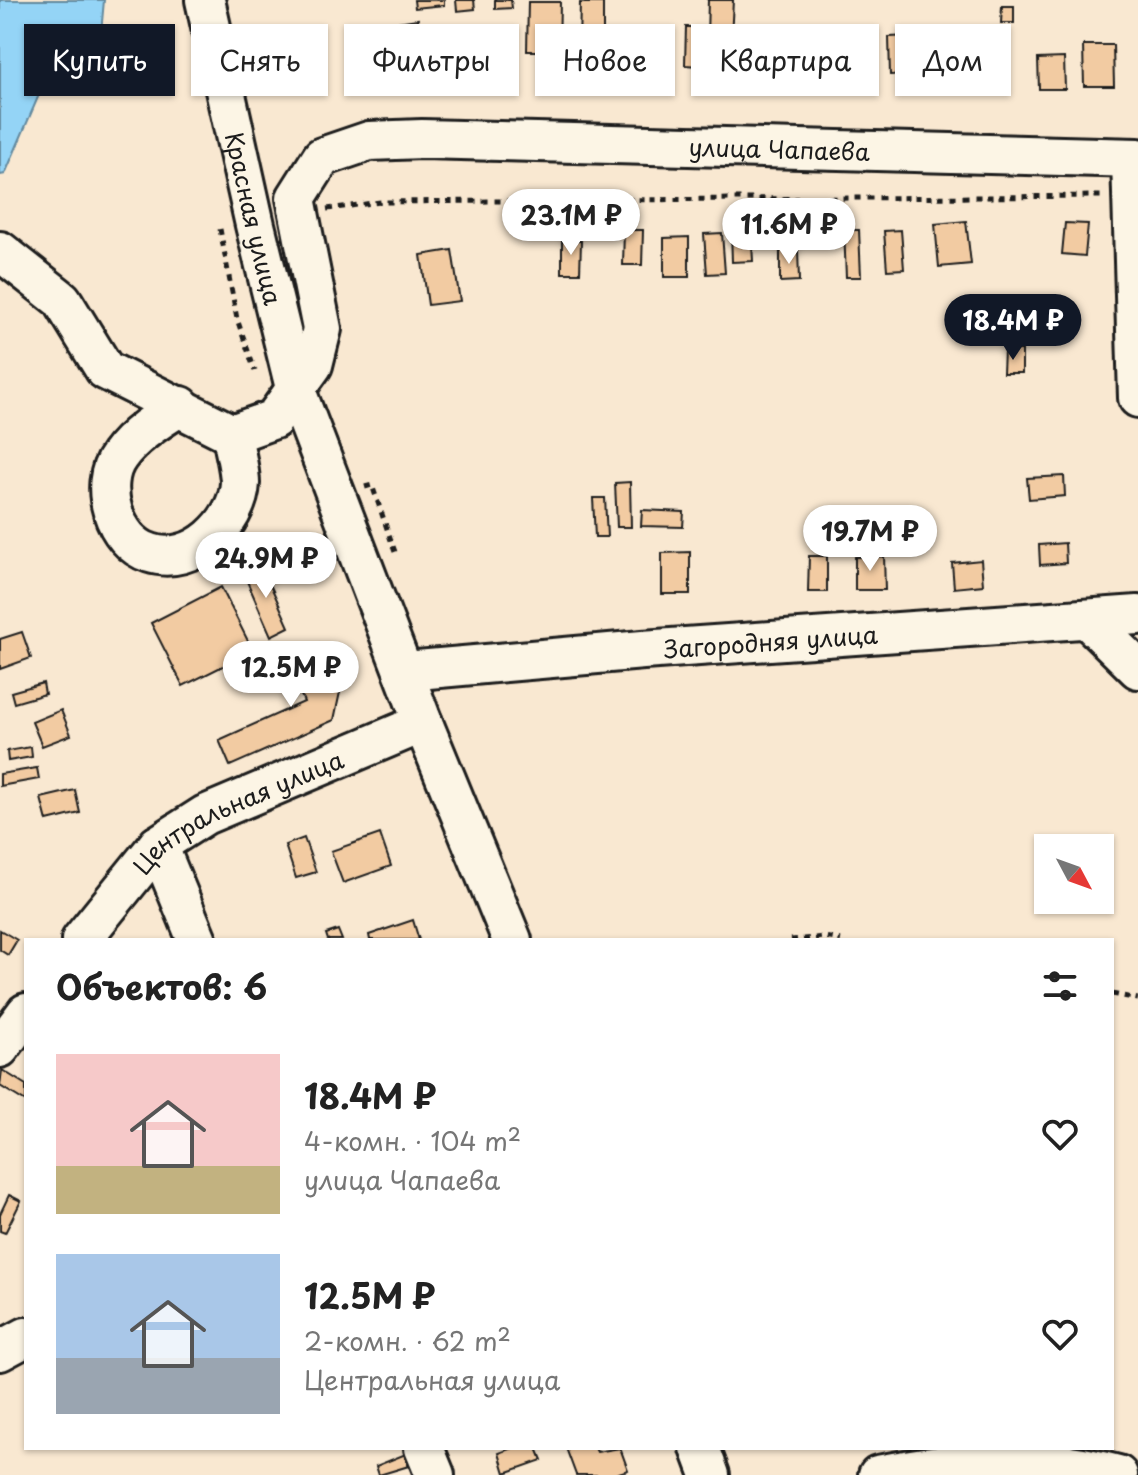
<!DOCTYPE html>
<html lang="ru">
<meta charset="utf-8">
<style>
body{margin:0;font-family:"Playpen Sans",sans-serif;background:#f6f6f6;color:#222;height:100vh;display:flex;flex-direction:column;font-size:30px;white-space:nowrap}
*{box-sizing:border-box;margin:0}
p{font-size:26px;color:#767676}
.icon{flex:none;width:44px;height:44px;fill:none;stroke:currentColor;stroke-width:2;stroke-linecap:round;stroke-linejoin:round}
.map{position:relative;flex:1;overflow:hidden}
.drawer{position:absolute;left:24px;top:938px;width:1090px;height:512px;display:flex;flex-direction:column;background:#fff;border-radius:0px;box-shadow:0 2px 6px #0004}
.drawer>*{flex:none}
.banner{position:absolute;left:24px;top:24px;width:1090px;height:72px;display:flex;gap:16px}
.needle{width:52px;rotate:131deg}
.controls{position:absolute;left:1034px;top:834px;display:grid;gap:16px}
.controls a{display:grid;place-items:center;width:80px;height:80px;border-radius:0px;background:#fff;box-shadow:0 2px 6px #0004;font-size:40px}
.price{position:absolute;translate:-50% -68px;padding:0 18px;border-radius:28px;background:#fff;color:#222;font-size:26px;line-height:52px;filter:drop-shadow(0 2px 4px #0008)}
.price::after{content:'';position:absolute;left:50%;top:48px;width:24px;height:18px;margin-left:-12px;background:inherit;clip-path:polygon(0 0,100% 0,50% 100%)}
.price.current{background:#111827;color:#fff}
ul{padding:0;list-style:none}
li{display:flex;align-items:center;gap:24px;height:200px;padding:0 32px}
li span{display:grid;place-items:center;flex:none;width:224px;height:160px;border-radius:0px;color:#555}
li>.icon{margin-inline-start:auto}
span .icon{width:96px;height:96px;fill:#fffc;stroke-width:1}
li b{font-size:34px}
h2{display:flex;justify-content:space-between;align-items:center;height:96px;padding:0 32px;font-size:34px}
.chip{padding:0 28px;border-radius:0px;background:#fff;box-shadow:0 2px 6px #0004;font-size:28px;line-height:72px}
.chip.current{background:#111827;color:#fff}
.map>svg:first-child{display:block}
.water{fill:#94d4f6;stroke:#648a9f;stroke-width:2}
.building{fill:#f2cba2;stroke:#1c1c1c;stroke-width:2}
.lines{fill:none;stroke-linecap:round;stroke-linejoin:round}
.minor-casing{stroke:#1c1c1c;stroke-width:44}
.path{stroke:#1c1c1c;stroke-width:5;stroke-dasharray:6 6;stroke-linecap:butt}
.minor{stroke:#fcf5e5;stroke-width:38}
.labels{text-anchor:middle;dominant-baseline:central;stroke-width:6;stroke-linejoin:round;paint-order:stroke}
.street-label{font-size:24px;fill:#1c1c1c;stroke:#fcf5e5}
</style>
<div class="map">
<svg width="1138" height="1475" viewBox="0 0 1138 1475">
<rect width="100%" height="100%" fill="#f9e8d1"/>
<filter id="ink" filterUnits="userSpaceOnUse"><feTurbulence type="fractalNoise" baseFrequency=".0125" numOctaves="2"/><feDisplacementMap in="SourceGraphic" scale="16" xChannelSelector="R" yChannelSelector="G"/><feConvolveMatrix kernelMatrix="1 2 1 2 8 2 1 2 1" color-interpolation-filters="sRGB"/></filter>
<g filter="url(#ink)">
<polygon class="water" points="0,0 104,0 100,44 50,69 5,174 0,175"/>
<g class="building">
<polygon points="414,0 444,0 444,5 415,8"/>
<polygon points="456,0 474,0 475,9 457,11"/>
<polygon points="495,0 511,0 512,8 495,9"/>
<polygon points="708,0 733,0 731,39 707,38"/>
<polygon points="528,2 560,2 559,51 527,51"/>
<polygon points="580,3 603,3 603,46 579,46"/>
<polygon points="1002,6 1014,6 1014,23 1001,23"/>
<polygon points="418,19 426,70 385,76 377,25"/>
<polygon points="686,27 700,27 699,66 685,65"/>
<polygon points="912,36 914,74 890,75 889,37"/>
<polygon points="1083,45 1113,45 1114,86 1084,86"/>
<rect x="972" y="50" width="20" height="38"/>
<polygon points="640,51 657,51 656,88 639,87"/>
<polygon points="1064,58 1065,89 1039,89 1038,59"/>
<polygon points="754,59 782,60 781,91 753,90"/>
<polygon points="819,59 834,60 832,89 817,89"/>
<polygon points="966,221 971,264 939,267 935,224"/>
<polygon points="1065,223 1088,224 1085,256 1062,254"/>
<polygon points="751,227 753,261 732,262 731,228"/>
<polygon points="624,230 643,230 642,265 623,265"/>
<polygon points="844,230 859,230 861,277 846,277"/>
<polygon points="901,230 904,269 887,270 884,231"/>
<polygon points="722,233 725,273 707,274 704,234"/>
<polygon points="689,237 689,277 664,277 664,238"/>
<polygon points="562,241 581,241 580,273 562,273"/>
<polygon points="452,250 460,301 428,305 421,255"/>
<polygon points="798,250 799,281 780,282 780,251"/>
<polygon points="1004,350 1022,350 1022,373 1003,373"/>
<polygon points="1064,476 1065,496 1029,499 1027,478"/>
<polygon points="630,482 631,527 617,527 615,483"/>
<polygon points="593,498 605,498 607,537 595,537"/>
<polygon points="642,510 684,512 683,527 641,526"/>
<polygon points="1065,543 1066,563 1040,565 1039,545"/>
<polygon points="690,552 690,594 662,594 662,553"/>
<polygon points="809,556 827,556 827,592 808,592"/>
<polygon points="884,556 885,590 855,590 855,557"/>
<polygon points="981,560 983,585 954,588 952,563"/>
<polygon points="261,564 289,627 271,636 243,572"/>
<polygon points="221,587 253,651 183,686 151,623"/>
<polygon points="22,632 31,658 0,669 0,639"/>
<polygon points="319,643 340,692 334,720 230,766 219,740 304,702 285,658"/>
<polygon points="43,683 45,694 14,703 11,692"/>
<polygon points="61,710 71,735 42,746 32,722"/>
<polygon points="31,747 32,757 8,761 7,751"/>
<polygon points="37,768 39,779 0,786 0,774"/>
<polygon points="75,790 80,813 47,821 41,798"/>
<polygon points="380,834 391,866 343,883 331,851"/>
<polygon points="304,838 316,872 296,878 285,845"/>
<polygon points="413,920 419,940 370,940 369,935"/>
<polygon points="0,930 17,940 8,955 0,950"/>
<polygon points="338,930 342,940 328,940 326,934"/>
<polygon points="2,1070 26,1085 26,1102 0,1086"/>
<polygon points="9,1195 21,1201 5,1233 0,1231 0,1214"/>
<polygon points="513,1448 537,1448 542,1460 505,1473 499,1453"/>
<polygon points="566,1448 595,1448 597,1452 620,1448 628,1470 613,1475 576,1475"/>
<polygon points="408,1453 412,1465 379,1475 376,1466"/>
</g>
<g class="lines">
<defs>
<g id="minor">
<path id="s1" d="M205 0 255 225 295 388 423 723 512 940"/>
<polyline points="1131,159 1138,398"/>
<path id="s2" d="M0 251 62 300 105 370 232 434 274 419 313 365 322 329 296 198 322 157 369 141 422 139 1138 158"/>
<path d="M181 406C159 419 134 435 119 456 97 485 114 542 150 553 192 567 238 523 240 483 240 468 234 449 232 434"/>
<polyline points="1087,619 1138,669"/>
<path id="s3" d="M406 671 643 650 1138 615"/>
<polyline points="158,845 197,940"/>
<path id="s4" d="M81 940 158 845 205 815 423 723"/>
<polyline points="0,1048 26,1013"/>
<polyline points="0,1351 26,1337"/>
<polyline points="424,1448 435,1475"/>
<polyline points="700,1448 710,1475"/>
<path d="M878 1475C958 1459 1039 1453 1118 1475"/>
</g>
</defs>
<use href="#minor" class="minor-casing"/>
<g class="path">
<polyline points="327,209 381,202 1101,196"/>
<polyline points="220,229 237,319 255,371"/>
<polyline points="365,487 372,485 395,552"/>
<polyline points="791,940 825,937 841,940"/>
<polyline points="1112,994 1138,999"/>
</g>
<use href="#minor" class="minor"/>
</g>
</g>
<g class="labels">
<g class="street-label">
<text stroke="none"><textPath href="#s2" startOffset="1094">улица Чапаева</textPath></text>
<text stroke="none"><textPath href="#s1" startOffset="224">Красная улица</textPath></text>
<text stroke="none"><textPath href="#s3" startOffset="366">Загородняя улица</textPath></text>
<text stroke="none"><textPath href="#s4" startOffset="208">Центральная улица</textPath></text>
</g>
</g>
</svg>
<div class="controls">
<a><svg class="needle" viewBox="-14 -14 28 28"><path d="M0-13l5 13h-10z" fill="#e53935"/><path d="M0 13l5-13h-10z" fill="#767676"/></svg></a>
</div>
<b class="price" style="left:571px;top:257px">23.1M ₽</b>
<b class="price" style="left:789px;top:266px">11.6M ₽</b>
<b class="price current" style="left:1013px;top:362px">18.4M ₽</b>
<b class="price" style="left:870px;top:573px">19.7M ₽</b>
<b class="price" style="left:266px;top:600px">24.9M ₽</b>
<b class="price" style="left:291px;top:709px">12.5M ₽</b>
<div class="banner">
<a class="chip current">Купить</a>
<a class="chip">Снять</a>
<a class="chip">Фильтры</a>
<a class="chip">Новое</a>
<a class="chip">Квартира</a>
<a class="chip">Дом</a>
</div>
<section class="drawer">
<h2>Объектов: 6<svg class="icon" aria-label="filters" viewBox="0 0 24 24"><path d="M4 7h16M4 17h16"/><circle cx="9" cy="7" r="2"/><circle cx="15" cy="17" r="2"/></svg></h2>
<ul>
<li><span style="background:linear-gradient(#f6c9c9 70%,#c2b280 0)"><svg class="icon" aria-label="home" viewBox="0 0 24 24"><path d="M3 11l9-7 9 7M6 9v11h12V9"/></svg></span><div><b>18.4M ₽</b><p>4-комн. · 104 m²</p><p>улица Чапаева</p></div><svg class="icon" aria-label="heart" viewBox="0 0 24 24"><path d="M12 20l-8-8c-3-5 5-10 8-4 3-6 11-1 8 4z"/></svg></li>
<li><span style="background:linear-gradient(#a9c7e8 65%,#9aa5b1 0)"><svg class="icon" aria-label="home" viewBox="0 0 24 24"><path d="M3 11l9-7 9 7M6 9v11h12V9"/></svg></span><div><b>12.5M ₽</b><p>2-комн. · 62 m²</p><p>Центральная улица</p></div><svg class="icon" aria-label="heart" viewBox="0 0 24 24"><path d="M12 20l-8-8c-3-5 5-10 8-4 3-6 11-1 8 4z"/></svg></li>
</ul>
</section>
</div>
